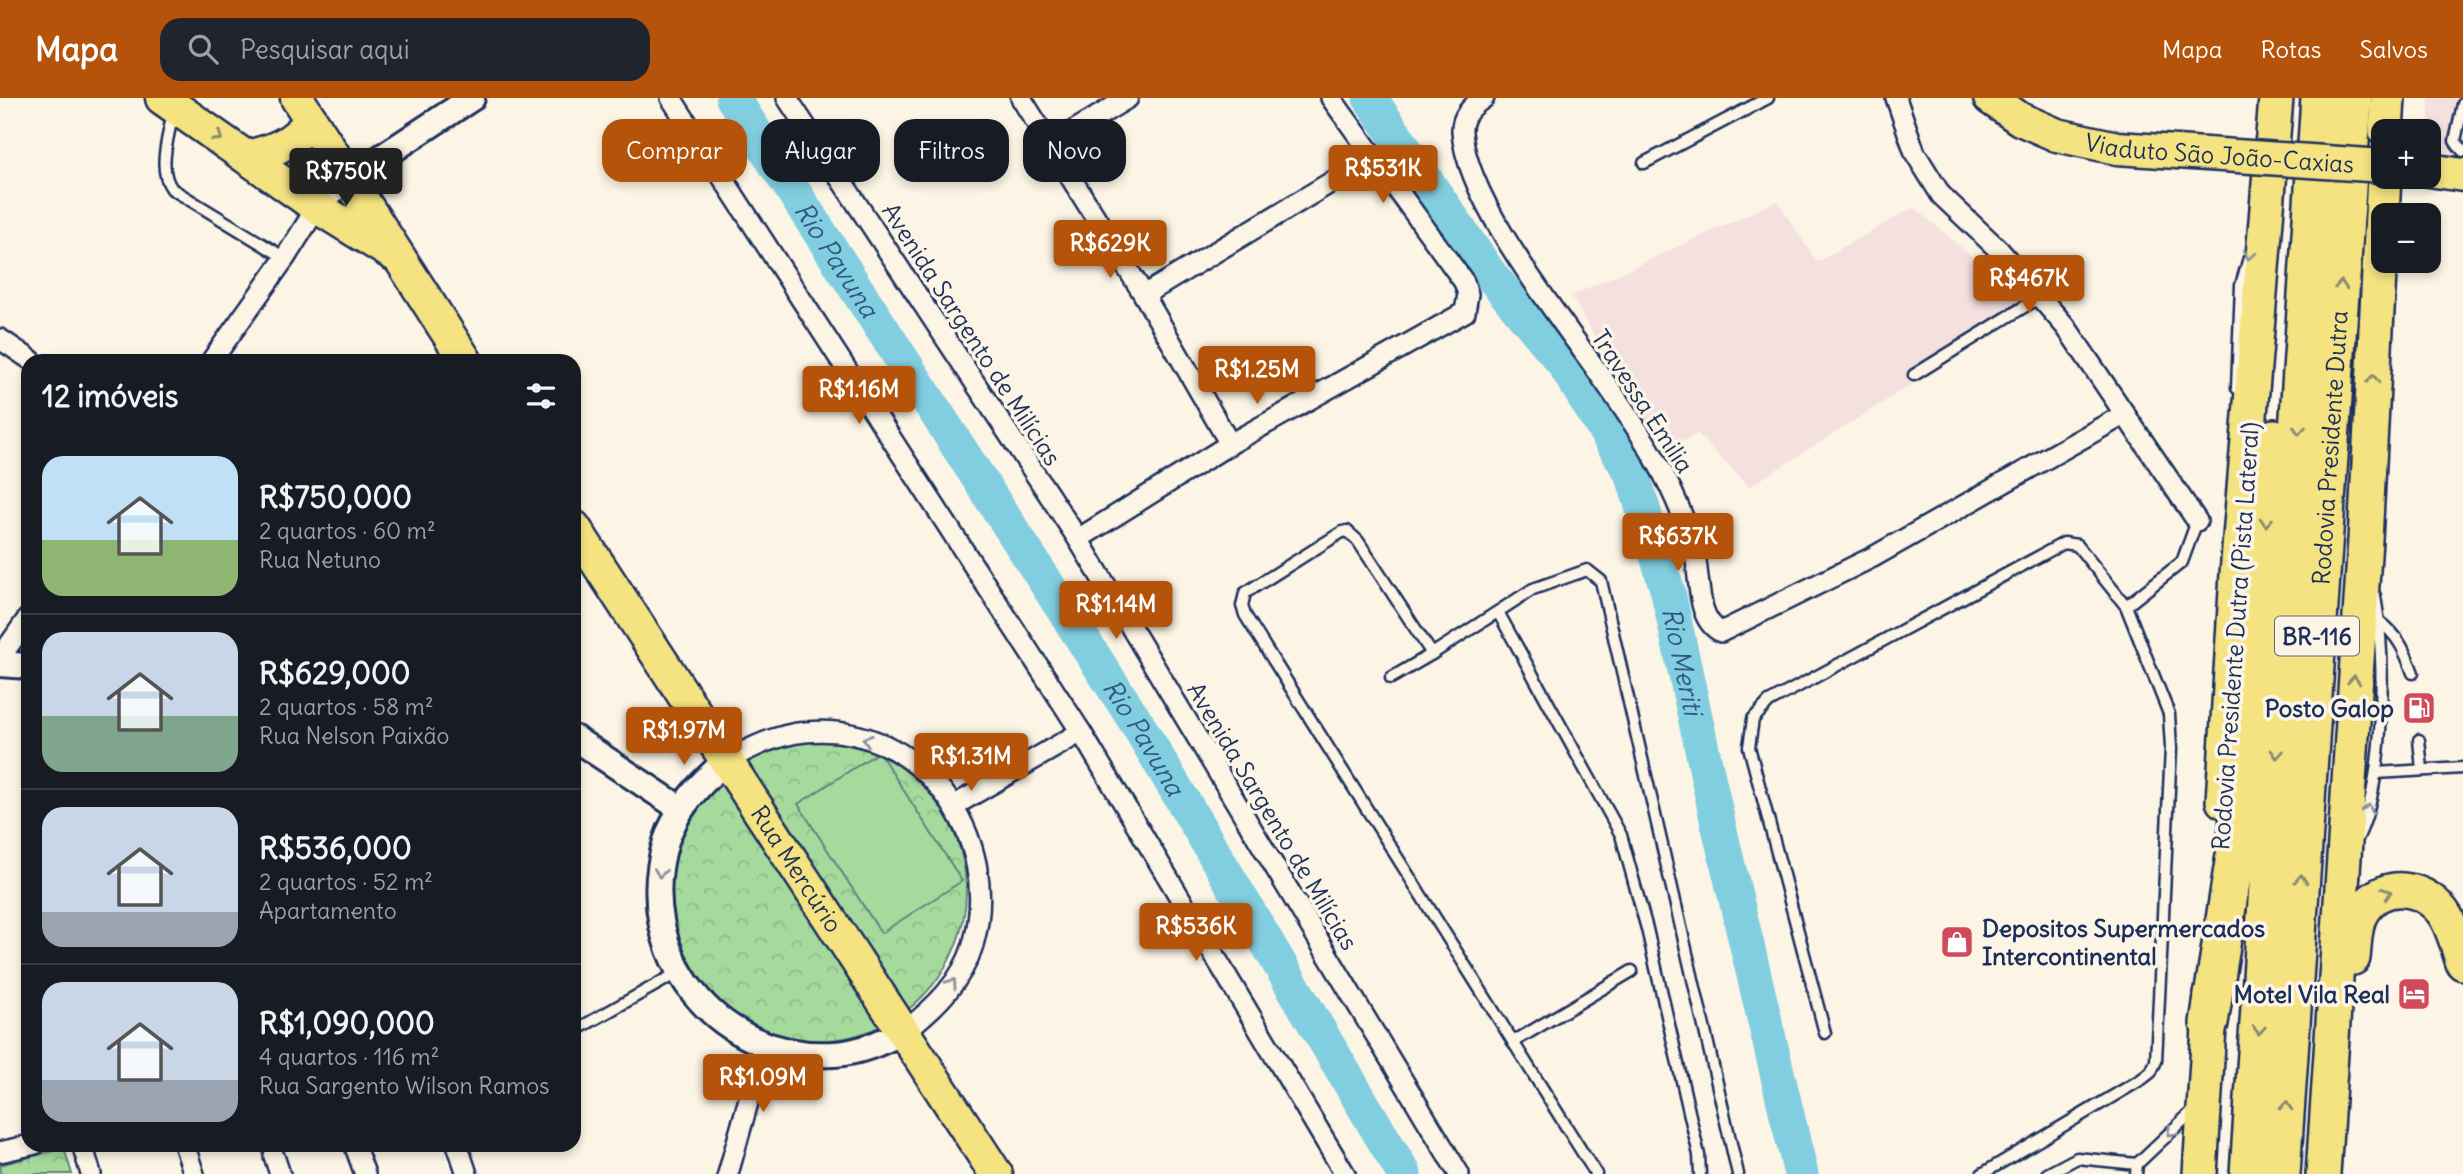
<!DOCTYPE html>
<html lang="pt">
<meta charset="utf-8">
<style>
body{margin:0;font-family:Delius,sans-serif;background:#20242c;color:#f1f3f6;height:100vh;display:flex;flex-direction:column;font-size:26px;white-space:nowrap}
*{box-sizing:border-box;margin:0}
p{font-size:23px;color:#9ea1a6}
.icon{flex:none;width:38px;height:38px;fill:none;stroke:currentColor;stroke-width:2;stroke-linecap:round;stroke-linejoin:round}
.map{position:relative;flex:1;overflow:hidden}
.details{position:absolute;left:21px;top:256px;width:560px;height:798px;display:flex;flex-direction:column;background:#171b24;border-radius:21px;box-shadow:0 4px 10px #0003}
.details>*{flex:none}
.guide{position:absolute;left:602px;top:21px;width:665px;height:63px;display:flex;gap:14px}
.tools{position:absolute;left:2371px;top:21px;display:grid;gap:14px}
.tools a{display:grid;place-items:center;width:70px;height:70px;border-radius:14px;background:#171b24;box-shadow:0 4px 10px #0003;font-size:35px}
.price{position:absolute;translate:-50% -60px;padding:0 16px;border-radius:7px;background:#b45309;color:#fff;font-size:23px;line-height:46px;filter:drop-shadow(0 2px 4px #0008)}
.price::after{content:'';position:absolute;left:50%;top:42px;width:21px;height:16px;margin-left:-10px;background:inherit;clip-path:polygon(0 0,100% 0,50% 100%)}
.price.selected{background:#222;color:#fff}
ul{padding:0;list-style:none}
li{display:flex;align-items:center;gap:21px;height:175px;padding:0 21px}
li+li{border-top:2px solid #363941}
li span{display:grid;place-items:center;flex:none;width:196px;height:140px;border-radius:21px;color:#555}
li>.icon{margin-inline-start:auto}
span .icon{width:84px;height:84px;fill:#fffc;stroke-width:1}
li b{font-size:30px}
h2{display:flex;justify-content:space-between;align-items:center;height:84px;padding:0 21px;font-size:30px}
.chip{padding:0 24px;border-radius:21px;background:#171b24;box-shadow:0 4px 10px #0003;font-size:24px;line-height:63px}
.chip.selected{background:#b45309;color:#fff}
header{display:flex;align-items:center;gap:42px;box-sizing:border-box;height:98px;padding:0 35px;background:#b45309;color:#fff}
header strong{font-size:33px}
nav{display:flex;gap:38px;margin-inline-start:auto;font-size:24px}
.search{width:490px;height:63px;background:#20242c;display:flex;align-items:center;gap:18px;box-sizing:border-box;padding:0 24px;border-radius:21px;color:#9ea1a6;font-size:26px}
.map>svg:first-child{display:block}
.built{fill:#f3e0df}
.park{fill:url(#park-crowns);stroke:#60847e;stroke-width:2}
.pitch{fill:#a6da9d;stroke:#60847e;stroke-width:2}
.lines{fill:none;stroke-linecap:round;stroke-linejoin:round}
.river{stroke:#81cee0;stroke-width:35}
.service-casing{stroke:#1b2f5e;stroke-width:15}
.minor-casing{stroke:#1b2f5e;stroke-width:24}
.tertiary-casing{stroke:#1b2f5e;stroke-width:30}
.primary-casing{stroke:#1b2f5e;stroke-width:37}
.trunk-casing{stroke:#1b2f5e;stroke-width:38}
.motorway-casing{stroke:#1b2f5e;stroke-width:42}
.service{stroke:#fcf5e5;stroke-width:10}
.minor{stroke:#fcf5e5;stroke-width:19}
.tertiary{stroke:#fcf5e5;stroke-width:24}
.primary{stroke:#f5e382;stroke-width:32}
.trunk{stroke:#f5e382;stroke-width:33}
.motorway{stroke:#f5e382;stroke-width:37}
.primary-bridge-casing{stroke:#1b2f5e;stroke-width:37;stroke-linecap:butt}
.primary-bridge{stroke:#f5e382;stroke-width:32}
.oneway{stroke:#888970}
.oneway2{stroke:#8c92a2}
.labels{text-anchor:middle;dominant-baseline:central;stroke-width:7;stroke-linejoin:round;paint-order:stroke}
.shield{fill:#fcf5e5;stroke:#5e6a86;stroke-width:2}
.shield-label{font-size:23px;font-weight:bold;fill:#1b2f5e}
.street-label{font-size:24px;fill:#1b2f5e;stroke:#fcf5e5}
.poi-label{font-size:24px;font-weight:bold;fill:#1b2f5e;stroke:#fcf5e5;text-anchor:end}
.water-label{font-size:26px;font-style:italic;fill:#34577e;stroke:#fcf5e5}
</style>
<header>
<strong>Mapa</strong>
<div class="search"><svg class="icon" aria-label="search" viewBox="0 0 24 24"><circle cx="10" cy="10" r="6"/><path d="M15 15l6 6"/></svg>Pesquisar aqui</div>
<nav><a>Mapa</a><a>Rotas</a><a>Salvos</a></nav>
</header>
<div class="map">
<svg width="2463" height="1076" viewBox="0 0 2463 1076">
<defs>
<pattern id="park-crowns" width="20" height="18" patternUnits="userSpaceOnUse" patternTransform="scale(1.75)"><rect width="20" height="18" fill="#a6da9d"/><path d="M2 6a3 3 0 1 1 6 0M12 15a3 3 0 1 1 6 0" fill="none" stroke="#8ebb8a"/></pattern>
</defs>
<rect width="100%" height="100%" fill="#fcf5e5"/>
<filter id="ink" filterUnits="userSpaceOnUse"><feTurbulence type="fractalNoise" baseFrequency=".0143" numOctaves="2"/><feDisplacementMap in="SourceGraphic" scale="14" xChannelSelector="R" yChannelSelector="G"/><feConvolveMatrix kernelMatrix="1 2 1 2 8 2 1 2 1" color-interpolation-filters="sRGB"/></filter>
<g filter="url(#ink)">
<g class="built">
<polygon points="2429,0 2463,0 2463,65 2429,55"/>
<polygon points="1777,103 1817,164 1914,109 2032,210 1749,389 1698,336 1670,349 1652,336 1571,198"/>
</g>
<g class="park">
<circle cx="816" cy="793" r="150"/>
<polygon points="64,1050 72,1076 0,1076 0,1067"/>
</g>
<polygon class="pitch" points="879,654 962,783 881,835 798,706"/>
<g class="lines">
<g class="river">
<path id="s1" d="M733 0 1138 627 1404 1076"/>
<path id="s2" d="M1370 0 1489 175 1563 264 1633 378 1668 494 1718 725 1801 1076"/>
</g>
<defs>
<g id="service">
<polyline points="2463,6 2455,43 2463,53"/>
<path d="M173 12C170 36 156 70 172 91L285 160"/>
<polyline points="1644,65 1768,0"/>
<polyline points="1914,277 2040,199"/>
<polyline points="2237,290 2241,187 2249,160"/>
<polyline points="2126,508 2182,464 2197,423"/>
<polyline points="1498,514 1621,737 1647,831 1699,1057 1700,1076"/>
<path d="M2379 523C2398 537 2405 553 2413 575"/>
<polyline points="1391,580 1432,556"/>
<polyline points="2419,642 2422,671"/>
<polyline points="2376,675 2463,670"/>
<path d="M2358 739C2385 683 2386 559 2375 498"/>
<polyline points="574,933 679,874"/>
<polyline points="1825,935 1749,649 1753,621 1769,604 2064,445 2077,447 2126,508 2169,616 2171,650 2156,963 2151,974 2142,981 1982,1076"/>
<polyline points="1513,944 1632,873"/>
<polyline points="1596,1076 1245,517 1242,508 1245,495 1342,434 1347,433 1358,443 1432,556 1533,491 1587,472 1601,483 1738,1076"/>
<polyline points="2047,1076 2077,1060 2137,1066"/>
<polyline points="2136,1076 2137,1066 2195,1011"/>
</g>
<g id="minor">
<polyline points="671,0 1081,634 1345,1076"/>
<polyline points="787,0 1078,441 1459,1076"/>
<polyline points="1021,0 1144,197 1230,346"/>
<path d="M1484 0C1472 8 1461 18 1462 34 1467 104 1559 218 1600 277 1639 332 1676 386 1694 453 1701 479 1695 521 1721 534L1873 459 2125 316"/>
<polyline points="1896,0 1915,55 1941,97 1999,152 2066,229 2197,423"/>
<polyline points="1050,47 1128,0"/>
<polyline points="1144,197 1373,59"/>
<polyline points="0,241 31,262"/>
<polyline points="212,262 285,160 317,109"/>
<polyline points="1078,441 1230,346 1465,214 1468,196 1464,184 1331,0"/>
<polyline points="0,560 28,520"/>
<path d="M726 663C752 649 776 637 805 634 922 622 1004 740 973 847 962 884 934 910 905 933"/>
<polyline points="955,707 1081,634"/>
<polyline points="82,1046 91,1076"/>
<polyline points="184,1046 194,1076"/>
<polyline points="354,1046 365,1076"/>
<polyline points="457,1046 467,1076"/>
<polyline points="0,1054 35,1046"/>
<polyline points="274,1058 280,1076"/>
<polyline points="728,1076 764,947"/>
</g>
<g id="tertiary">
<polyline points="317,109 336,89 472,0"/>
<polyline points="0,566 28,568"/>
<polyline points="574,640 681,711"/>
<path d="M726 663C700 685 677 710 666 743 632 856 717 963 834 956 859 955 882 944 905 933"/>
</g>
<g id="primary">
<polyline points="162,0 317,109 393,156"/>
<polyline points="297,0 465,262"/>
<polyline points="1990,0 2020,21 2057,37"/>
<path d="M246 59C274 53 294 45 311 22"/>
<polyline points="2429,72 2463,77"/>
<path id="s3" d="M574 429 996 1076"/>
</g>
<g id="trunk">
<polyline points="2386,33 2388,0"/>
<polyline points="2223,703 2237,476 2276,0"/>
<path d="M2353 860C2355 844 2354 825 2363 812 2385 780 2428 789 2446 819 2454 833 2458 850 2463 865"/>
<polyline points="2200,1076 2211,897"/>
<polyline points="2323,1076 2365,442 2384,79"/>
</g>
<g id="motorway">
<polyline points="2209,925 2236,751 2274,340"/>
<polyline points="2249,1076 2320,0"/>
<path id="s4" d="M2281 1076 2353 0"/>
</g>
</defs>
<use href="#service" class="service-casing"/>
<use href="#minor" class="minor-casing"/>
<use href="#tertiary" class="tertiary-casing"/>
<use href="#primary" class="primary-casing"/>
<use href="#trunk" class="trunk-casing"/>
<use href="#motorway" class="motorway-casing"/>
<use href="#service" class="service"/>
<use href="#minor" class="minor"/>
<use href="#tertiary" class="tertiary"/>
<use href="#primary" class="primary"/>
<use href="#trunk" class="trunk"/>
<use href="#motorway" class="motorway"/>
<defs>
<g id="primary-bridge">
<path id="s5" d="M2057 37 2117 50 2384 68"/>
</g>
</defs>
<use href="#primary-bridge" class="primary-bridge-casing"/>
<use href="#primary-bridge" class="primary-bridge"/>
</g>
<defs><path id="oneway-chevron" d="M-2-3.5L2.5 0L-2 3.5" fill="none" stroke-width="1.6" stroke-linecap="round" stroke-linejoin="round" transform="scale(1.75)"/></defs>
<g class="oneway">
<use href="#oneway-chevron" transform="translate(218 39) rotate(35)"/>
<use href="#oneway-chevron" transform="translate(2341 187) rotate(-86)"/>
<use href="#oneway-chevron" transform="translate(2373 281) rotate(-87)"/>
<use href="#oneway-chevron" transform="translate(2299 332) rotate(94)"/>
<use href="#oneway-chevron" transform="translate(2266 424) rotate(95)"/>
<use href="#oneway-chevron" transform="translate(2354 582) rotate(-86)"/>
<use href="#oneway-chevron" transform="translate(2277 656) rotate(94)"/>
<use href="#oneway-chevron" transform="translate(2301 781) rotate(-86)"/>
<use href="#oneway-chevron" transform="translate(2387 795) rotate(-19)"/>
<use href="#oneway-chevron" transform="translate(2259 932) rotate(94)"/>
<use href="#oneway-chevron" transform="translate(2286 1008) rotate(-86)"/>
</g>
<g class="oneway2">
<use href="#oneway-chevron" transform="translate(2249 157) rotate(106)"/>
<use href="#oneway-chevron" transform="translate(867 642) rotate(-161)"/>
<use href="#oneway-chevron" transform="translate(2368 711) rotate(-76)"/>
<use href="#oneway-chevron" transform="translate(660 775) rotate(97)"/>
<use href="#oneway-chevron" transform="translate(952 885) rotate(-55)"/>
<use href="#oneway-chevron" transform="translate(2171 1034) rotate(137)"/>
</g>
</g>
<defs>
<symbol id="fuel-square" viewBox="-11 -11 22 22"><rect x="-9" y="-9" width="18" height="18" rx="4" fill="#d1495b" stroke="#fcf5e5"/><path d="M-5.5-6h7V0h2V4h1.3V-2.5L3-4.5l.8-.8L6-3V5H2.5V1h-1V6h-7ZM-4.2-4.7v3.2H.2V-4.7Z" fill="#fff"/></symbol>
<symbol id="shop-square" viewBox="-11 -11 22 22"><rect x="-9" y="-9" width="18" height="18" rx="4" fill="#d1495b" stroke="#fcf5e5"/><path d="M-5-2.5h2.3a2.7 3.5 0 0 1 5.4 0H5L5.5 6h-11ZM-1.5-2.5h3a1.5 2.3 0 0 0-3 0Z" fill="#fff"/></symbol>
<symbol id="hotel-square" viewBox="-11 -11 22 22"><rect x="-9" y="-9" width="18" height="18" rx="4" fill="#d1495b" stroke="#fcf5e5"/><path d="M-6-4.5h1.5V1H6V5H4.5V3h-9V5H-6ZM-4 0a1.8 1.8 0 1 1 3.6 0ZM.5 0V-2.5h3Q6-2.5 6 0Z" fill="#fff"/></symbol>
</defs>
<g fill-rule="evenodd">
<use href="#fuel-square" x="2400" y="591" width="38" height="38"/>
<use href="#shop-square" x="1938" y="825" width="38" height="38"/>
<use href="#hotel-square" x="2395" y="877" width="38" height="38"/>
</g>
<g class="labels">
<rect class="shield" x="2275" y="518.5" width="84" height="39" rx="5"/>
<g class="shield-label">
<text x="2317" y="538">BR-116</text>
</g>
<g class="street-label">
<text stroke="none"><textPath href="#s5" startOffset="164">Viaduto São João-Caxias</textPath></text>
<text transform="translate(972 236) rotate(57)">Avenida Sargento de Milícias</text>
<text transform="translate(1643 303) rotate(57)">Travessa Emilia</text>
<text stroke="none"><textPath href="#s4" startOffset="728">Rodovia Presidente Dutra</textPath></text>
<text transform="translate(2235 538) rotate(-86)">Rodovia Presidente Dutra (Pista Lateral)</text>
<text transform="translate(1273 718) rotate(59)">Avenida Sargento de Milícias</text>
<text stroke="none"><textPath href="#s3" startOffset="408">Rua Mercúrio</textPath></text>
</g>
<g class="poi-label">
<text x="2394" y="610">Posto Galop</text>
<text x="1982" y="830" text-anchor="start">Depositos Supermercados<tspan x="1982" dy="28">Intercontinental</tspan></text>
<text x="2390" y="896">Motel Vila Real</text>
</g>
<g class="water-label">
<text stroke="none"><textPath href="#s1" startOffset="192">Rio Pavuna</textPath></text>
<text stroke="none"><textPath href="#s2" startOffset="653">Rio Meriti</textPath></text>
<text stroke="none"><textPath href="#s1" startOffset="760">Rio Pavuna</textPath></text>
</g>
</g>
</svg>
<div class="tools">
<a>+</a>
<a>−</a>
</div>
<b class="price" style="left:1383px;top:107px">R$531K</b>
<b class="price selected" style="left:346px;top:110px">R$750K</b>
<b class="price" style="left:1110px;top:182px">R$629K</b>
<b class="price" style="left:2029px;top:217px">R$467K</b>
<b class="price" style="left:1257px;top:308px">R$1.25M</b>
<b class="price" style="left:859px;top:328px">R$1.16M</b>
<b class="price" style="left:1678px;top:475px">R$637K</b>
<b class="price" style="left:1116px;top:543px">R$1.14M</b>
<b class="price" style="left:684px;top:669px">R$1.97M</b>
<b class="price" style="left:971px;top:695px">R$1.31M</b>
<b class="price" style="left:1196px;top:865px">R$536K</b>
<b class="price" style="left:763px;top:1016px">R$1.09M</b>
<div class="guide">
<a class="chip selected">Comprar</a>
<a class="chip">Alugar</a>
<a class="chip">Filtros</a>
<a class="chip">Novo</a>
</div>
<section class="details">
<h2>12 imóveis<svg class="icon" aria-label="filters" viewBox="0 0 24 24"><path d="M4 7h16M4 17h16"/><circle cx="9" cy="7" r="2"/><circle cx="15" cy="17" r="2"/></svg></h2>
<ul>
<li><span style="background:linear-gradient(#bfe0f5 60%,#8fb573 0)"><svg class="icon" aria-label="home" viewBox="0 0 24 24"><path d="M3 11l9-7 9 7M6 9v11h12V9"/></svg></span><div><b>R$750,000</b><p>2 quartos · 60 m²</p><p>Rua Netuno</p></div></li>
<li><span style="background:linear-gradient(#c9d6e8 60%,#7fa58c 0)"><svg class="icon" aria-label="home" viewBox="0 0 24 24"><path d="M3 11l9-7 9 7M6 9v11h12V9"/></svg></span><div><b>R$629,000</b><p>2 quartos · 58 m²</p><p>Rua Nelson Paixão</p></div></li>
<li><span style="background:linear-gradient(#c9d6e8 75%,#9aa5b1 0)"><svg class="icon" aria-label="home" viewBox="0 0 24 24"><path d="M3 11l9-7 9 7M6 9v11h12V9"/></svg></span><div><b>R$536,000</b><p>2 quartos · 52 m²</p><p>Apartamento</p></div></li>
<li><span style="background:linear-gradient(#c9d6e8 70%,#9aa5b1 0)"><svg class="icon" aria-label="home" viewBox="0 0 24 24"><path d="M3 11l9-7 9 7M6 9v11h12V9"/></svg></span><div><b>R$1,090,000</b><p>4 quartos · 116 m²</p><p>Rua Sargento Wilson Ramos</p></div></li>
</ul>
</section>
</div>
